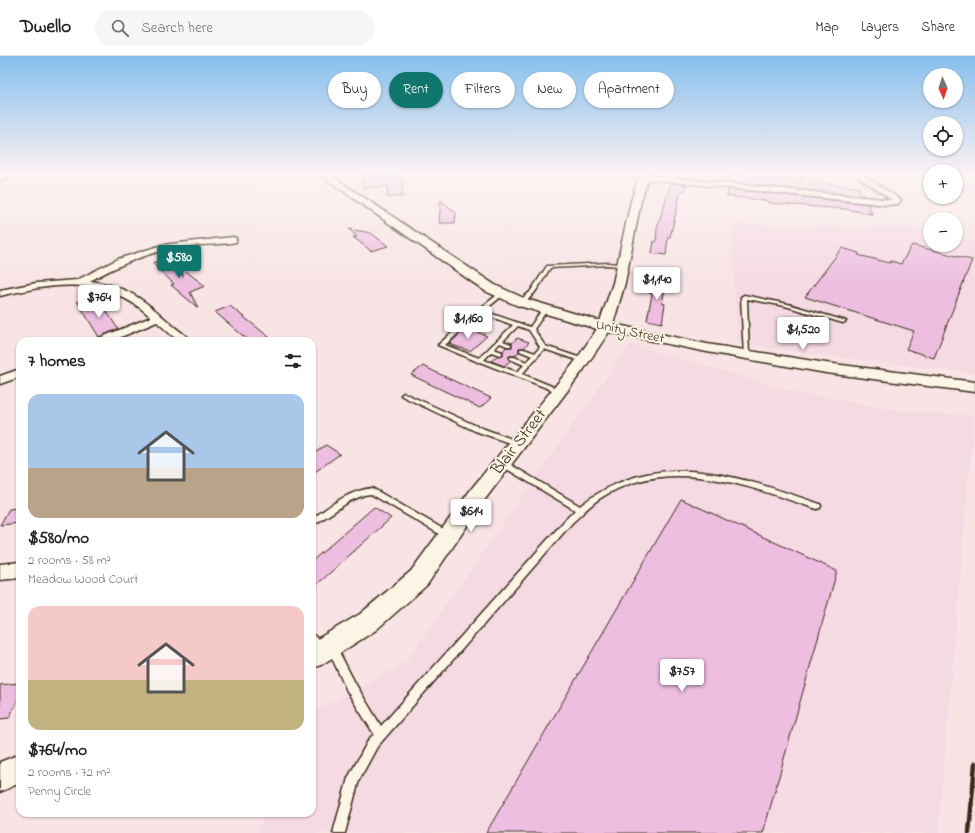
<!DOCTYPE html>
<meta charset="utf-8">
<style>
body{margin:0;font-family:"Indie Flower",sans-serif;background:#f6f6f6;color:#202124;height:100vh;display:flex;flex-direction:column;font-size:15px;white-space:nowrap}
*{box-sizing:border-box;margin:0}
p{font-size:13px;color:#757577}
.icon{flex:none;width:22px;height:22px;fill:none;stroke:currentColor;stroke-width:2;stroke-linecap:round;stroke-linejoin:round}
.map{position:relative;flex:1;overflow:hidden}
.panel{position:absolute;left:16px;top:281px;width:300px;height:480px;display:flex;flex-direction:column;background:#fff;border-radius:12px;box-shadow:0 1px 3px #0004}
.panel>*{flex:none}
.hud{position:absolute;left:328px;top:16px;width:380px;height:36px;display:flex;gap:8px}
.needle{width:26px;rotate:177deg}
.buttons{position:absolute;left:923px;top:12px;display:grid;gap:8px}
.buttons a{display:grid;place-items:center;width:40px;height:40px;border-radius:50%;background:#fff;box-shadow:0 1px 3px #0004;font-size:20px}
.price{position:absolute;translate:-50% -34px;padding:0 9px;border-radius:4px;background:#fff;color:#222;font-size:13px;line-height:26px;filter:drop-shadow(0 1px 2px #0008)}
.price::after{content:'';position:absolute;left:50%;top:24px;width:12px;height:9px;margin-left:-6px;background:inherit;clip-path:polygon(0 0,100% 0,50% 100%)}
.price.on{background:#0f766e;color:#fff}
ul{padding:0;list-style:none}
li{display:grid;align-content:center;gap:8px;height:212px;padding:0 12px}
li span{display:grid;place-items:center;height:124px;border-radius:12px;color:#555}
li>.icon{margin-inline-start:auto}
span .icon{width:72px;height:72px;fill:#fffc;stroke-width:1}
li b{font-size:17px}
h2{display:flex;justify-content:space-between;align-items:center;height:48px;padding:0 12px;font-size:17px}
.pill{padding:0 14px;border-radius:18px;background:#fff;box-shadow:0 1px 3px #0004;font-size:14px;line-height:36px}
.pill.on{background:#0f766e;color:#fff}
header{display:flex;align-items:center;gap:24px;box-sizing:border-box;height:56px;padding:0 20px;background:#fff;border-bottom:1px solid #e0e0e0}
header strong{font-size:19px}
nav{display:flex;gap:22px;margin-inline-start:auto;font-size:14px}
.search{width:280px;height:36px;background:#f6f6f6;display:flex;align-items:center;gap:10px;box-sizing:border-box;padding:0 14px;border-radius:22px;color:#757577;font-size:15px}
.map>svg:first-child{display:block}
.built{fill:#f5d9e3}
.building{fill:#edbee0;stroke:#3b2a1e}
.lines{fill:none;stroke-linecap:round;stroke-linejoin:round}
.service-casing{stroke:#3b2a1e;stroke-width:3}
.minor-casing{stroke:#3b2a1e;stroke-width:3}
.tertiary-casing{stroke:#3b2a1e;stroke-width:3}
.service{fill:#fcf5e5;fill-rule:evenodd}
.minor{fill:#fcf5e5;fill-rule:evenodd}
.tertiary{fill:#fcf5e5;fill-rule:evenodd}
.rail{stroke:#3b2a1e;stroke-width:4.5}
.labels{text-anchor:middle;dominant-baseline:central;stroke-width:4;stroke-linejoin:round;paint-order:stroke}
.far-street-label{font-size:14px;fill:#3b2a1e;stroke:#fcf5e5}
.street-label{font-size:17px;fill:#3b2a1e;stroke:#fcf5e5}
</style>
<header>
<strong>Dwello</strong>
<div class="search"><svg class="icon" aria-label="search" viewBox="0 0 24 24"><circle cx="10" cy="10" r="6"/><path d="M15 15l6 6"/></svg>Search here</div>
<nav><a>Map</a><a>Layers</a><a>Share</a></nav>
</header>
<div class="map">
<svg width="975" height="777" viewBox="0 0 975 777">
<rect width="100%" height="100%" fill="#f8e4e4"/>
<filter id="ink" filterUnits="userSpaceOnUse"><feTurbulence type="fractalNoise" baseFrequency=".025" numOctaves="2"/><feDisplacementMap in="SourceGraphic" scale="8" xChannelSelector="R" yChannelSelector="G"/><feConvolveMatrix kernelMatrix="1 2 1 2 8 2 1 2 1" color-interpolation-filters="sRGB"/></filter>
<g filter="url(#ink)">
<g class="built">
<polygon points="731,168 911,171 930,175 930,189 956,189 956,180 975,185 975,317 811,298 737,287"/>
<polygon points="630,288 797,337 911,356 974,360 938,777 258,777 264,757 312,757 312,657 405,607"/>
</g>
<g class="building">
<polygon points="361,118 402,118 402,141 387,141 388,130 364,132"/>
<polygon points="727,118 802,126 800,121 813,123 813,126 859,132 863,140 728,126"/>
<polygon points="671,127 686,129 685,135 681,134 670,181 668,181 666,199 652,197 654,185 656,186 657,172"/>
<polygon points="728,133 868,148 872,158 845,153 768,147 768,145 727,140"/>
<polygon points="441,144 456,157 455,167 439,167"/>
<polygon points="349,173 371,177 388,190 371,195 353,181 357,181"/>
<polygon points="912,189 972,204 934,302 906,293 914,275 805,241 842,192 859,197 858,199 890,207 891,205 901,208"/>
<polygon points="169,202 176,208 183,221 182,212 205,230 190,236 198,252 171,229 174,228 152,207"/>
<polygon points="652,223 667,225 662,247 665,248 662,267 647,264 652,238 649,237"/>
<polygon points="77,245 104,251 118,273 99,281"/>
<polygon points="230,250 274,285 249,285 215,256"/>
<polygon points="467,272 487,280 470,295 449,288"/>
<polygon points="517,282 529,286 524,292 519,292 519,296 515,300 509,300 510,305 504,310 491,305 497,300 503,299 503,295 506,291 512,291 512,287"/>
<polygon points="423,310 452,324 491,342 480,352 411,319"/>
<polygon points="326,389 340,398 312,418 312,399"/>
<polygon points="681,443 837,515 763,777 486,777"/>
<polygon points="374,451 391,462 312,533 312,505"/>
<polygon points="20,452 20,467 0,469 9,453"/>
<polygon points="20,627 20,640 9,662 0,663 0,629"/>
</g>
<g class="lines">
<defs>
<g id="service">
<path d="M609 207 623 209 625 210 623 211 609 209 550 212C544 222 531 248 519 247L518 246 530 236 547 210Z"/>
<path d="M501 236 503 237V239L484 255 530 271 543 252H547L548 253 534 273 545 290 584 303 585 304 584 305H580L544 293 522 318 561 334 562 335 561 336H557L480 306H477L476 305 438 289 478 254ZM481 257 513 269 479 302 445 289ZM518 270 529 274 540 291 535 297 524 293H520V295L532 300 527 306 514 301H510V303L524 309 517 316 484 304 491 296 500 299 502 298V296L494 293 500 287 507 290H511V288L503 285Z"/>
<polygon points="744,239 788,248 846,265 843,267 785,250 747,243 749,299 746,301 744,300 741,241"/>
<polygon points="404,337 479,371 520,386 521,388 518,390 475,375 402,340 401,339"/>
<path d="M503 404 580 450C591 441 601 435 614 429 681 397 754 426 820 448L821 450 820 452 817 453C747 430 668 397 599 443 589 450 581 459 572 467L377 691 359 724 345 777H333L348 722 369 683 374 678 347 635 327 591 329 588 332 586 335 588 355 627 381 670 566 463 575 454 500 409 499 407 500 405Z"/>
<path d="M372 432 452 478 453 480 452 482 449 483 446 482 371 438 364 439 350 445 312 470V463C331 449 348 435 372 432Z"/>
<path d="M312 578C317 581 321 588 323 593L321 596 318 598C310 594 312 586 312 578Z"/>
</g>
<g id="minor">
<polygon points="4,118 12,118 0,125 0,120"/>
<polygon points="854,118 862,118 901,144 898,148 888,149 645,123 641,121 645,119 892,144"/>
<path d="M233 181 236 182V186C222 189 205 188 190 190 153 194 122 207 90 225 126 229 146 245 172 269 178 274 186 279 191 285H178L157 266 111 285H95L97 283 151 261C104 219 57 227 0 240V234L36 227 77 224 118 203 162 189Z"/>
<polygon points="20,313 20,321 0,328 0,320"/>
<polygon points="20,506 20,522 0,524 0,508"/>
</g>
<g id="tertiary">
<polygon points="319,118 329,118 495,229 526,243 600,265 613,227 631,145 640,118 649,118 641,145 625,227 613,268 707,288 826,307 975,326 975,336 826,317 707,296 609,276 584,313 486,442 427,529 376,574 321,609 312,612 312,586 360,558 411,515 472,432 574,307 597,273 516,249 485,235"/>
<polygon points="20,698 20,727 0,736 0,706"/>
</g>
</defs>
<use href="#service" class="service-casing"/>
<use href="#minor" class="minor-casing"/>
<use href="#tertiary" class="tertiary-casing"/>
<use href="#service" class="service"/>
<use href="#minor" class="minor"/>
<use href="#tertiary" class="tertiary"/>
<polyline class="rail" points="969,777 975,707"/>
</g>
</g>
<linearGradient id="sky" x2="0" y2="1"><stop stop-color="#87beed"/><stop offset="0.52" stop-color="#fcf3f3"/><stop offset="1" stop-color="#fcf3f3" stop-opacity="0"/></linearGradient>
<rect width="975" height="227" fill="url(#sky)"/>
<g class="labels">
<g class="far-street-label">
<text transform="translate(630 276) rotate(12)">Unity Street</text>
</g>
<g class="street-label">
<text transform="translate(519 386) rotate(-52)">Blair Street</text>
</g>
</g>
</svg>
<div class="buttons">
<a><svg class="needle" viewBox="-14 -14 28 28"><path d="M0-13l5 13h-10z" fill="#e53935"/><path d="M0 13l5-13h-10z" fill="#757577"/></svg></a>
<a><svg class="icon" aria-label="locate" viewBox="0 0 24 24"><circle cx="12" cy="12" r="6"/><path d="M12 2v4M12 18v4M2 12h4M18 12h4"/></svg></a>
<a>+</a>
<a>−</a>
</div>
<b class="price on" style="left:179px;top:223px">$580</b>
<b class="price" style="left:657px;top:245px">$1,140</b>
<b class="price" style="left:99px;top:263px">$764</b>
<b class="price" style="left:468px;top:284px">$1,160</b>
<b class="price" style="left:803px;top:295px">$1,520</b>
<b class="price" style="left:471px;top:477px">$614</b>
<b class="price" style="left:682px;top:637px">$757</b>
<div class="hud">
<a class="pill">Buy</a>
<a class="pill on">Rent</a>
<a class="pill">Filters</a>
<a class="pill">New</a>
<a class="pill">Apartment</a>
</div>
<section class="panel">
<h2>7 homes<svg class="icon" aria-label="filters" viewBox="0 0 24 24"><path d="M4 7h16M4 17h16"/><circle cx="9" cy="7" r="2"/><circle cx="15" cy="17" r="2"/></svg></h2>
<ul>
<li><span style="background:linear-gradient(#a9c7e8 60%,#b9a48a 0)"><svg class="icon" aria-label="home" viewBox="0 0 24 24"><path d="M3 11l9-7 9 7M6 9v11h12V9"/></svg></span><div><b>$580/mo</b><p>2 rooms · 58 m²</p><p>Meadow Wood Court</p></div></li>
<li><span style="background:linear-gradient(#f6c9c9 60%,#c2b280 0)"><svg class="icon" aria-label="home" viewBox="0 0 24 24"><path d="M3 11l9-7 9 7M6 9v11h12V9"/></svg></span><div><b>$764/mo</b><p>2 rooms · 72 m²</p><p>Penny Circle</p></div></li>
</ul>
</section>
</div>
